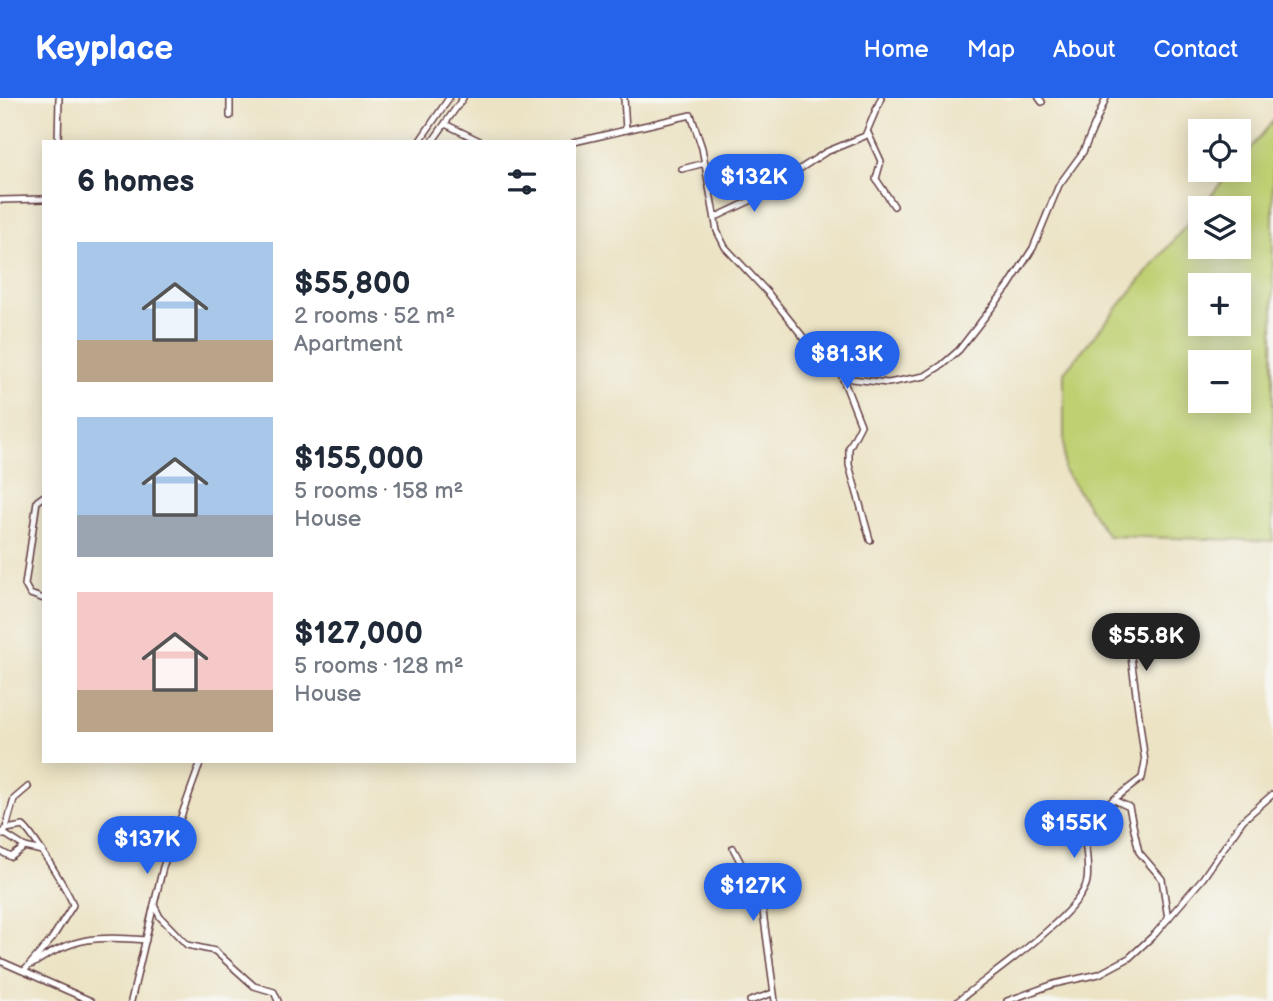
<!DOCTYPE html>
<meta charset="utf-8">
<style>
body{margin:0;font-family:"Balsamiq Sans",sans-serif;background:#f2f2f3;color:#1f2937;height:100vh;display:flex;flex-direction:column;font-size:26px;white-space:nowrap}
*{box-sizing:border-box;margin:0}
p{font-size:23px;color:#747a83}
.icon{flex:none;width:38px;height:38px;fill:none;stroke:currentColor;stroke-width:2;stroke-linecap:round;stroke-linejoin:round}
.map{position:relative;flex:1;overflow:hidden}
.panel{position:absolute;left:42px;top:42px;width:534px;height:623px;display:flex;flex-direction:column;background:#fff;border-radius:0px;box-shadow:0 4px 18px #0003}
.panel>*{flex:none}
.tools{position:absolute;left:1188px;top:21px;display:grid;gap:14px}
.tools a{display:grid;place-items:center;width:63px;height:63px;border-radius:0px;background:#fff;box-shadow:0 4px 18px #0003;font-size:35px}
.price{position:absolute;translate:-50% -60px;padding:0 16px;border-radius:24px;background:#2563eb;color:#fff;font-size:23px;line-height:46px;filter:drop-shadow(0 2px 4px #0008)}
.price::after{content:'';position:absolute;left:50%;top:42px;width:21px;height:16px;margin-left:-10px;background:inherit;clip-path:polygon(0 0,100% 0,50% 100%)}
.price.selected{background:#222;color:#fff}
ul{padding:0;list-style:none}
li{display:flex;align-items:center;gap:21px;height:175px;padding:0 35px}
li span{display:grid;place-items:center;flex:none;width:196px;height:140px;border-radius:0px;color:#555}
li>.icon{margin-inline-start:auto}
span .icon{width:84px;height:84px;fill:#fffc;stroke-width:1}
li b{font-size:30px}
h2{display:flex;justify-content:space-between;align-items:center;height:84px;padding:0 35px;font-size:30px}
header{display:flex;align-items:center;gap:42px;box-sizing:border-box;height:98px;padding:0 35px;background:#2563eb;color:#fff}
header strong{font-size:33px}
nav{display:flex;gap:38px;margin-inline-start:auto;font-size:24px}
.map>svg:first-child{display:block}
.green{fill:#bfd073;stroke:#84784f;stroke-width:2;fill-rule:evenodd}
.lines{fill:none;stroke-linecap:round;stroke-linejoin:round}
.street-casing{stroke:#623c42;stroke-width:8}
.street{stroke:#fff;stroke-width:5}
</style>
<header>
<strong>Keyplace</strong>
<nav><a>Home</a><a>Map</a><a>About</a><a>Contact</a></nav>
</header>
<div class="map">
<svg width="1273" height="903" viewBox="0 0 1273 903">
<rect width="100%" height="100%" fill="#f6f6f2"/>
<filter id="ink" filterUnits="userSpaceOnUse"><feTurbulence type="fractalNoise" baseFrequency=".0143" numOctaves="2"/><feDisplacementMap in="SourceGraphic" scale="14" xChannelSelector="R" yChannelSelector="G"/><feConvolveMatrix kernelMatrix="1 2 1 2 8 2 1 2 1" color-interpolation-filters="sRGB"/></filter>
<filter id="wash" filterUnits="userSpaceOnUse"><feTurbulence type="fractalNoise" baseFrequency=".00686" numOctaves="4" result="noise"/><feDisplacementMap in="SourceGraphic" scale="28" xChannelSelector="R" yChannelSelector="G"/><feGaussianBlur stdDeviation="1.57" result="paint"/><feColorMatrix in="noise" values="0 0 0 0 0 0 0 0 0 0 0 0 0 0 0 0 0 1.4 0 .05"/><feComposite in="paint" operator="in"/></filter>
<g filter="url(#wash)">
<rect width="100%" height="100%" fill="#ece3c4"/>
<path class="green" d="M1273 23V443L1108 438 1064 372V274L1232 72H1239V64ZM1200 110H1239V149H1200ZM1200 187H1239V226H1200ZM1200 264H1239V303H1200Z"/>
</g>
<g filter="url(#ink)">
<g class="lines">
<defs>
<g id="street">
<polyline points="624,0 626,32"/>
<polyline points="1039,0 1042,4"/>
<polyline points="230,18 230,0"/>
<polyline points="445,26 482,44"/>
<polyline points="868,35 881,63 876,81 894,108"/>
<polyline points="58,44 59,0"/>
<polyline points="419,44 449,0"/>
<polyline points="432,44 463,0"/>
<polyline points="574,44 691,17 702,50 717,133 725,149 768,195 816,255 834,271 852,281 888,285 925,278 942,267 959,252 1008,189 1033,150 1059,87 1083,54 1106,0"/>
<polyline points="682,71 705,65"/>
<polyline points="0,102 44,101"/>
<polyline points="716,119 752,102 826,54 865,38 881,0"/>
<polyline points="841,276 861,327 849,350 849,367 870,442"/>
<polyline points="44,398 37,403 25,487 30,496 44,501"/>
<polyline points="1114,702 1129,709 1139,754 1162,781 1168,821"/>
<path d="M6 731 23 728C31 733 71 798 73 807L51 842 25 872"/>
<polyline points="0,733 25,749 42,753"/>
<polyline points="4,737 14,701 28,689"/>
<polyline points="733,750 745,773 758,776 775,903"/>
<polyline points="0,753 11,759 25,749"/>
<polyline points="154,807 160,819 187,847 215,853 254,888 274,894 278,903"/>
<polyline points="0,863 91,903"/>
<path d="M33 866C74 838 99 838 146 842"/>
<polyline points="131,903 163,769 201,663"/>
<polyline points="750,903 773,895"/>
<path d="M958 903C986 880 1081 816 1087 783 1090 763 1083 743 1084 724L1142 680 1145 664 1130 551"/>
<polyline points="1007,903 1054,886 1099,876 1129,860 1155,836 1203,780 1243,722 1273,696"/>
</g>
</defs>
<use href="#street" class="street-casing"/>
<use href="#street" class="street"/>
</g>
</g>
</svg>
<div class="tools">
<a><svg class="icon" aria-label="locate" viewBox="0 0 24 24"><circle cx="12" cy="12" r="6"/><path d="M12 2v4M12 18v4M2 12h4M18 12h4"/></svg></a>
<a><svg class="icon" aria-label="layers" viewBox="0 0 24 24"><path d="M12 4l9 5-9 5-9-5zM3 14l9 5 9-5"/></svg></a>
<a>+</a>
<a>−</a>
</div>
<b class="price" style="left:754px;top:116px">$132K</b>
<b class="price" style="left:847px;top:293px">$81.3K</b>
<b class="price selected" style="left:1146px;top:575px">$55.8K</b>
<b class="price" style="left:1074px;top:762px">$155K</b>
<b class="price" style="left:147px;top:778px">$137K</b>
<b class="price" style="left:753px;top:825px">$127K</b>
<section class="panel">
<h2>6 homes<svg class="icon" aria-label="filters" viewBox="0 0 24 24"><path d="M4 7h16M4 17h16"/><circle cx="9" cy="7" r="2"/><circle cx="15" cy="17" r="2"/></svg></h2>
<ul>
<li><span style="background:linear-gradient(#a9c7e8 70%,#b9a48a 0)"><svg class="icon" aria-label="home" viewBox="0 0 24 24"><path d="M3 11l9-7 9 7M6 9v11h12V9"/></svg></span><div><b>$55,800</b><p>2 rooms · 52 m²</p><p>Apartment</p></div></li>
<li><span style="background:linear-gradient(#a9c7e8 70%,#9aa5b1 0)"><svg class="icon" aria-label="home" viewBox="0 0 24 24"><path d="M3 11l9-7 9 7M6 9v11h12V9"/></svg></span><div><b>$155,000</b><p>5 rooms · 158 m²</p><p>House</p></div></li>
<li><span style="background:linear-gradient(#f6c9c9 70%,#b9a48a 0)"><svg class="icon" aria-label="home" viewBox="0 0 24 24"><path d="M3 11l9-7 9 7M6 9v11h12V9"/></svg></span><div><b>$127,000</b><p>5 rooms · 128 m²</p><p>House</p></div></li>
</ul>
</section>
</div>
